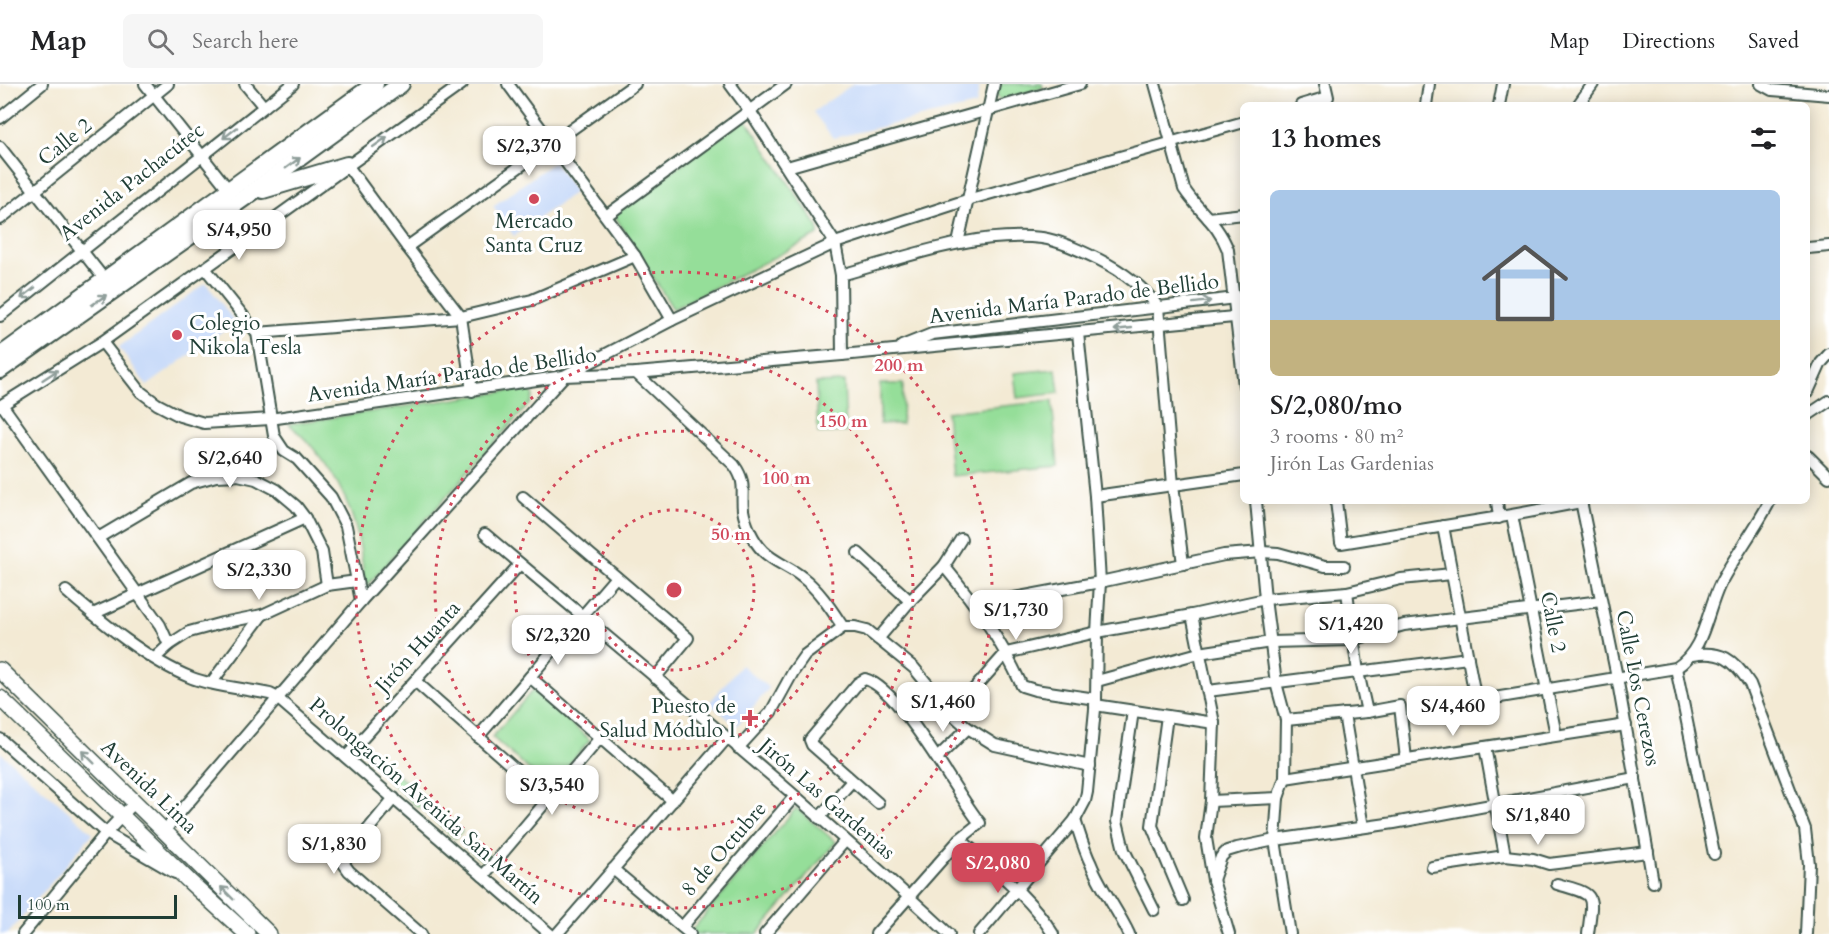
<!DOCTYPE html>
<meta charset="utf-8">
<style>
body{margin:0;font-family:Cardo,serif;background:#f6f6f6;color:#202124;height:100vh;display:flex;flex-direction:column;font-size:22px;white-space:nowrap}
*{box-sizing:border-box;margin:0}
p{font-size:20px;color:#757577}
.icon{flex:none;width:33px;height:33px;fill:none;stroke:currentColor;stroke-width:2;stroke-linecap:round;stroke-linejoin:round}
.map{position:relative;flex:1;overflow:hidden}
.side{position:absolute;left:1240px;top:18px;width:570px;height:402px;display:flex;flex-direction:column;background:#fff;border-radius:9px;box-shadow:0 3px 15px #0003}
.side>*{flex:none}
.scale{position:absolute;left:18px;bottom:15px;width:159px;box-sizing:border-box;padding-left:6px;border:3px solid #1f3d34;border-top:0;font-size:16px;line-height:21px;white-space:nowrap;color:#1f3d34;-webkit-text-stroke:4px #fff;paint-order:stroke}
.price{position:absolute;translate:-50% -51px;padding:0 14px;border-radius:12px;background:#fff;color:#222;font-size:20px;line-height:39px;filter:drop-shadow(0 2px 3px #0008)}
.price::after{content:'';position:absolute;left:50%;top:36px;width:18px;height:14px;margin-left:-9px;background:inherit;clip-path:polygon(0 0,100% 0,50% 100%)}
.price.current{background:#d1495b;color:#fff}
ul{padding:0;list-style:none}
li{display:grid;align-content:center;gap:12px;height:318px;padding:0 30px}
li+li{border-top:2px solid #e0e0e0}
li span{display:grid;place-items:center;height:186px;border-radius:9px;color:#555}
li>.icon{margin-inline-start:auto}
span .icon{width:108px;height:108px;fill:#fffc;stroke-width:1}
li b{font-size:26px}
h2{display:flex;justify-content:space-between;align-items:center;height:72px;padding:0 30px;font-size:26px}
header{display:flex;align-items:center;gap:36px;box-sizing:border-box;height:84px;padding:0 30px;background:#fff;border-bottom:2px solid #e0e0e0}
header strong{font-size:28px}
nav{display:flex;gap:33px;margin-inline-start:auto;font-size:21px}
.search{width:420px;height:54px;background:#f6f6f6;display:flex;align-items:center;gap:15px;box-sizing:border-box;padding:0 21px;border-radius:9px;color:#757577;font-size:22px}
.map>svg:first-child{display:block}
.built{fill:#cadcf9}
.green{fill:#95de99;stroke:#5a8e66;stroke-width:1.5}
.lines{fill:none;stroke-linecap:round;stroke-linejoin:round}
.minor-casing{stroke:#3f574c;stroke-width:14}
.secondary-casing{stroke:#3f574c;stroke-width:18}
.primary-casing{stroke:#3f574c;stroke-width:20}
.minor{stroke:#fff;stroke-width:10}
.secondary{stroke:#fff;stroke-width:15}
.primary{stroke:#fff;stroke-width:16}
.oneway{stroke:#8f9e9a}
.ring{fill:none;stroke:#d1495b;stroke-width:3;stroke-dasharray:3 6}
.poi-dot{fill:#d1495b;stroke:#fff;stroke-width:2}
.labels{text-anchor:middle;dominant-baseline:central;stroke-width:6;stroke-linejoin:round;paint-order:stroke}
.street-label{font-size:21px;fill:#1f3d34;stroke:#fff}
.poi-label{font-size:21px;fill:#1f3d34;stroke:#fff}
.centre{fill:#d1495b;stroke:#fff;stroke-width:3}
.ring-label{font-size:18px;text-anchor:middle;font-weight:bold;fill:#d1495b;stroke:#fff;stroke-width:6;stroke-linejoin:round;paint-order:stroke}
</style>
<header>
<strong>Map</strong>
<div class="search"><svg class="icon" aria-label="search" viewBox="0 0 24 24"><circle cx="10" cy="10" r="6"/><path d="M15 15l6 6"/></svg>Search here</div>
<nav><a>Map</a><a>Directions</a><a>Saved</a></nav>
</header>
<div class="map">
<svg width="1829" height="850" viewBox="0 0 1829 850">
<rect width="100%" height="100%" fill="#fff"/>
<filter id="ink" filterUnits="userSpaceOnUse"><feTurbulence type="fractalNoise" baseFrequency=".0167" numOctaves="2"/><feDisplacementMap in="SourceGraphic" scale="12" xChannelSelector="R" yChannelSelector="G"/><feConvolveMatrix kernelMatrix="1 2 1 2 8 2 1 2 1" color-interpolation-filters="sRGB"/></filter>
<filter id="wash" filterUnits="userSpaceOnUse"><feTurbulence type="fractalNoise" baseFrequency=".008" numOctaves="4" result="noise"/><feDisplacementMap in="SourceGraphic" scale="24" xChannelSelector="R" yChannelSelector="G"/><feGaussianBlur stdDeviation="1.35" result="paint"/><feColorMatrix in="noise" values="0 0 0 0 0 0 0 0 0 0 0 0 0 0 0 0 0 1.4 0 .05"/><feComposite in="paint" operator="in"/></filter>
<g filter="url(#wash)">
<rect width="100%" height="100%" fill="#f3ead4"/>
<g class="built">
<polygon points="853,0 980,0 976,21 833,54 813,28"/>
<polygon points="554,78 575,108 514,152 493,122"/>
<polygon points="206,199 235,238 147,302 119,263"/>
<polygon points="741,581 769,604 737,642 709,619"/>
<polygon points="0,668 93,749 8,850 0,850"/>
</g>
<g class="green">
<polygon points="1000,0 1042,0 1043,4 1001,16 997,12"/>
<polygon points="744,36 747,37 818,143 818,151 673,225 616,134 616,127"/>
<polygon points="1056,285 1059,309 1017,314 1014,289"/>
<polygon points="844,298 846,348 818,349 816,299"/>
<polygon points="880,300 903,300 902,340 880,340"/>
<path d="M522 305H526L532 309 533 312 530 319 364 505C363 439 339 383 289 340Z"/>
<polygon points="1052,317 1058,382 952,392 946,328"/>
<polygon points="533,606 590,656 549,703 492,653"/>
<polygon points="395,691 399,692 426,715 418,724 390,698"/>
<polygon points="433,721 462,747 455,755 426,729"/>
<polygon points="796,724 836,758 757,850 697,850 692,846"/>
<polygon points="470,754 490,772 485,777 481,776 463,761"/>
</g>
</g>
<g filter="url(#ink)">
<g class="lines">
<defs>
<g id="minor">
<polyline points="145,0 229,106"/>
<polyline points="245,0 264,23"/>
<polyline points="508,0 635,172 672,236"/>
<polyline points="730,0 750,27 835,159 841,191 842,271"/>
<path d="M1155 0 1184 105C1199 128 1218 139 1228 166L1244 302"/>
<polyline points="1761,0 1772,6 1829,11"/>
<polyline points="1301,21 1328,13 1325,0"/>
<polyline points="1426,21 1429,0"/>
<polyline points="1499,21 1503,0"/>
<polyline points="1578,21 1593,0"/>
<polyline points="0,34 42,0"/>
<polyline points="0,63 105,196"/>
<polyline points="347,81 407,163 461,233 472,307"/>
<polyline points="787,83 1080,0"/>
<polyline points="606,132 786,0"/>
<polyline points="1208,134 1244,130"/>
<polyline points="0,135 168,0"/>
<polyline points="958,159 994,0"/>
<polyline points="407,163 635,0"/>
<polyline points="1808,164 1829,162"/>
<polyline points="205,184 257,249 274,352 284,367 297,375 331,413 346,442 361,517"/>
<path d="M841 191C906 173 974 147 1042 154 1061 157 1081 167 1098 175 1122 187 1142 201 1158 223L1173 401 1183 480"/>
<polyline points="0,232 293,0"/>
<polyline points="257,249 461,233 532,216 635,172"/>
<polyline points="102,258 141,308 157,320 180,332 204,339 270,335 564,292 636,289 842,271 1244,232"/>
<polyline points="902,262 932,250 1244,213"/>
<path d="M636 289 734 381C747 399 741 406 743 426 745 439 753 457 763 467 774 478 790 483 802 493 819 506 831 525 843 543"/>
<polyline points="1808,308 1821,279 1829,270"/>
<polyline points="0,322 102,258 462,0"/>
<polyline points="3,322 160,541 169,561 155,574"/>
<polyline points="1808,331 1829,317"/>
<polyline points="1808,372 1829,393"/>
<polyline points="1095,412 1244,391"/>
<polyline points="523,413 688,554 655,594"/>
<polyline points="1256,417 1265,515 1276,599 1286,636 1285,694 1278,714 1275,756 1290,850"/>
<polyline points="1336,417 1341,459 1512,431 1581,418"/>
<polyline points="1497,417 1499,434"/>
<polyline points="1581,417 1617,593 1653,798"/>
<polyline points="1512,431 1556,651"/>
<path d="M1443 442 1476 617 1676 584C1705 565 1706 529 1720 500 1735 471 1755 446 1770 417"/>
<path d="M485 450C641 582 800 711 949 850"/>
<polyline points="98,454 191,399 216,392 238,391 256,395 277,406 296,422 305,434 322,468 327,501"/>
<polyline points="858,469 910,517"/>
<path d="M944 482C977 522 1000 554 1022 602L1035 606 1096 615"/>
<path d="M66 507C103 539 147 576 192 594 212 602 247 605 270 610L276 613 550 850"/>
<polyline points="1347,508 1358,588 1367,628"/>
<polyline points="976,521 1100,498 1224,471 1262,468 1278,469 1325,482 1344,482"/>
<polyline points="93,530 305,434"/>
<polyline points="1192,531 1214,639 1211,717 1206,754 1213,796 1229,850"/>
<polyline points="878,555 910,517 944,482 961,455"/>
<polyline points="169,561 189,548 222,539 262,531 327,501 357,497"/>
<path d="M1692 571C1721 566 1734 575 1750 600L1805 745 1809 780 1806 850"/>
<polyline points="1676,584 1714,770"/>
<polyline points="530,593 673,717"/>
<polyline points="415,597 548,714"/>
<polyline points="1097,597 1199,569 1271,558 1352,556 1404,541 1601,517"/>
<polyline points="212,598 262,531"/>
<polyline points="1208,607 1468,574"/>
<polyline points="1095,621 1214,639"/>
<polyline points="1133,627 1117,737 1124,766 1154,826"/>
<polyline points="952,630 1006,569 1097,548 1192,531 1265,515 1347,508 1401,495 1452,490"/>
<polyline points="1344,630 1363,743"/>
<polyline points="1167,632 1152,742 1183,816"/>
<polyline points="1286,636 1367,628 1400,622 1406,675"/>
<polyline points="478,653 616,493"/>
<polyline points="0,655 106,749 175,789"/>
<polyline points="1485,663 1505,772"/>
<polyline points="738,664 771,628 793,588 805,571 843,543 855,543 867,546 914,584 952,630 968,644 995,661 1090,682"/>
<polyline points="346,673 520,480"/>
<polyline points="937,674 968,644"/>
<polyline points="1285,694 1626,641"/>
<polyline points="394,714 347,771 344,780 349,787 421,850"/>
<polyline points="1211,717 1278,714"/>
<polyline points="819,734 852,697"/>
<path d="M1075 736C1080 751 1084 766 1091 780 1101 805 1118 826 1129 850"/>
<polyline points="164,747 361,517 564,292 672,236 835,159 967,116 1244,38"/>
<path d="M960 755C992 784 1031 813 1053 850"/>
<polyline points="1432,783 1505,772 1533,775 1549,780 1648,768"/>
<polyline points="613,785 690,850"/>
<polyline points="483,792 600,654"/>
<polyline points="1213,796 1221,773 1227,767 1237,764 1275,756 1394,739 1635,694"/>
<path d="M1557 800C1597 811 1593 809 1588 850"/>
<polyline points="682,843 794,713"/>
<polyline points="23,850 106,749 134,719"/>
<polyline points="557,850 727,654"/>
<polyline points="765,850 845,757"/>
<path d="M876 850 960 755 980 739C954 707 902 606 865 595L858 599 810 656 812 661 878 719"/>
<polyline points="979,850 1075,736 1085,717 1087,708 1096,615 1097,548 1100,498 1095,412 1078,249"/>
</g>
<g id="secondary">
<polyline points="0,586 269,850"/>
<polyline points="0,614 189,797 247,850"/>
</g>
<g id="primary">
<polyline points="263,106 347,81"/>
<polyline points="0,272 375,0"/>
<polyline points="0,286 251,109 401,0"/>
</g>
</defs>
<use href="#minor" class="minor-casing"/>
<use href="#secondary" class="secondary-casing"/>
<use href="#primary" class="primary-casing"/>
<use href="#minor" class="minor"/>
<use href="#secondary" class="secondary"/>
<use href="#primary" class="primary"/>
</g>
<defs><path id="oneway-shaft" d="M-6 0H5M1.5-3L5.5 0L1.5 3" fill="none" stroke-width="1.6" stroke-linecap="round" stroke-linejoin="round" transform="scale(1.5)"/></defs>
<g class="oneway">
<use href="#oneway-shaft" transform="translate(230 49) rotate(142)"/>
<use href="#oneway-shaft" transform="translate(380 58) rotate(-35)"/>
<use href="#oneway-shaft" transform="translate(293 79) rotate(-36)"/>
<use href="#oneway-shaft" transform="translate(28 209) rotate(142)"/>
<use href="#oneway-shaft" transform="translate(99 216) rotate(-35)"/>
<use href="#oneway-shaft" transform="translate(1202 218) rotate(-7)"/>
<use href="#oneway-shaft" transform="translate(1123 245) rotate(174)"/>
<use href="#oneway-shaft" transform="translate(50 291) rotate(-33)"/>
<use href="#oneway-shaft" transform="translate(88 673) rotate(-135)"/>
<use href="#oneway-shaft" transform="translate(227 809) rotate(-135)"/>
</g>
</g>
<g class="ring">
<circle cx="674" cy="506" r="80"/>
<circle cx="674" cy="506" r="159"/>
<circle cx="674" cy="506" r="239"/>
<circle cx="674" cy="506" r="318"/>
</g>
<g class="poi-dot">
<circle cx="534" cy="115" r="6"/>
<circle cx="177" cy="251" r="6"/>
<path d="M747 625h6v6h6v6h-6v6h-6v-6h-6v-6h6z"/>
</g>
<g class="labels">
<g class="street-label">
<text transform="translate(65 58) rotate(-39)">Calle 2</text>
<text transform="translate(132 98) rotate(-38)">Avenida Pachacútec</text>
<text transform="translate(1074 215) rotate(-7)">Avenida María Parado de Bellido</text>
<text transform="translate(452 291) rotate(-8)">Avenida María Parado de Bellido</text>
<text transform="translate(1553 538) rotate(79)">Calle 2</text>
<text transform="translate(418 563) rotate(-48)">Jirón Huanta</text>
<text transform="translate(1638 604) rotate(79)">Calle Los Cerezos</text>
<text transform="translate(149 703) rotate(44)">Avenida Lima</text>
<text transform="translate(827 715) rotate(41)">Jirón Las Gardenias</text>
<text transform="translate(426 717) rotate(41)">Prolongación Avenida San Martín</text>
<text transform="translate(724 765) rotate(-49)">8 de Octubre</text>
</g>
<g class="poi-label">
<text x="534" y="137">Mercado<tspan x="534" dy="24">Santa Cruz</tspan></text>
<text x="189" y="239" text-anchor="start">Colegio<tspan x="189" dy="24">Nikola Tesla</tspan></text>
<text x="736" y="622" text-anchor="end">Puesto de<tspan x="736" dy="24">Salud Módulo I</tspan></text>
</g>
</g>
<circle cx="674" cy="506" r="9" class="centre"/>
<g class="ring-label">
<text x="899" y="287">200 m</text>
<text x="843" y="343">150 m</text>
<text x="786" y="400">100 m</text>
<text x="731" y="456">50 m</text>
</g>
</svg>
<div class="scale">100 m</div>
<b class="price" style="left:529px;top:93px">S/2,370</b>
<b class="price" style="left:239px;top:177px">S/4,950</b>
<b class="price" style="left:230px;top:405px">S/2,640</b>
<b class="price" style="left:259px;top:517px">S/2,330</b>
<b class="price" style="left:1016px;top:557px">S/1,730</b>
<b class="price" style="left:1351px;top:571px">S/1,420</b>
<b class="price" style="left:558px;top:582px">S/2,320</b>
<b class="price" style="left:943px;top:649px">S/1,460</b>
<b class="price" style="left:1453px;top:653px">S/4,460</b>
<b class="price" style="left:552px;top:732px">S/3,540</b>
<b class="price" style="left:1538px;top:762px">S/1,840</b>
<b class="price" style="left:334px;top:791px">S/1,830</b>
<b class="price current" style="left:998px;top:810px">S/2,080</b>
<section class="side">
<h2>13 homes<svg class="icon" aria-label="filters" viewBox="0 0 24 24"><path d="M4 7h16M4 17h16"/><circle cx="9" cy="7" r="2"/><circle cx="15" cy="17" r="2"/></svg></h2>
<ul>
<li><span style="background:linear-gradient(#a9c7e8 70%,#c2b280 0)"><svg class="icon" aria-label="home" viewBox="0 0 24 24"><path d="M3 11l9-7 9 7M6 9v11h12V9"/></svg></span><div><b>S/2,080/mo</b><p>3 rooms · 80 m²</p><p>Jirón Las Gardenias</p></div></li>
</ul>
</section>
</div>
